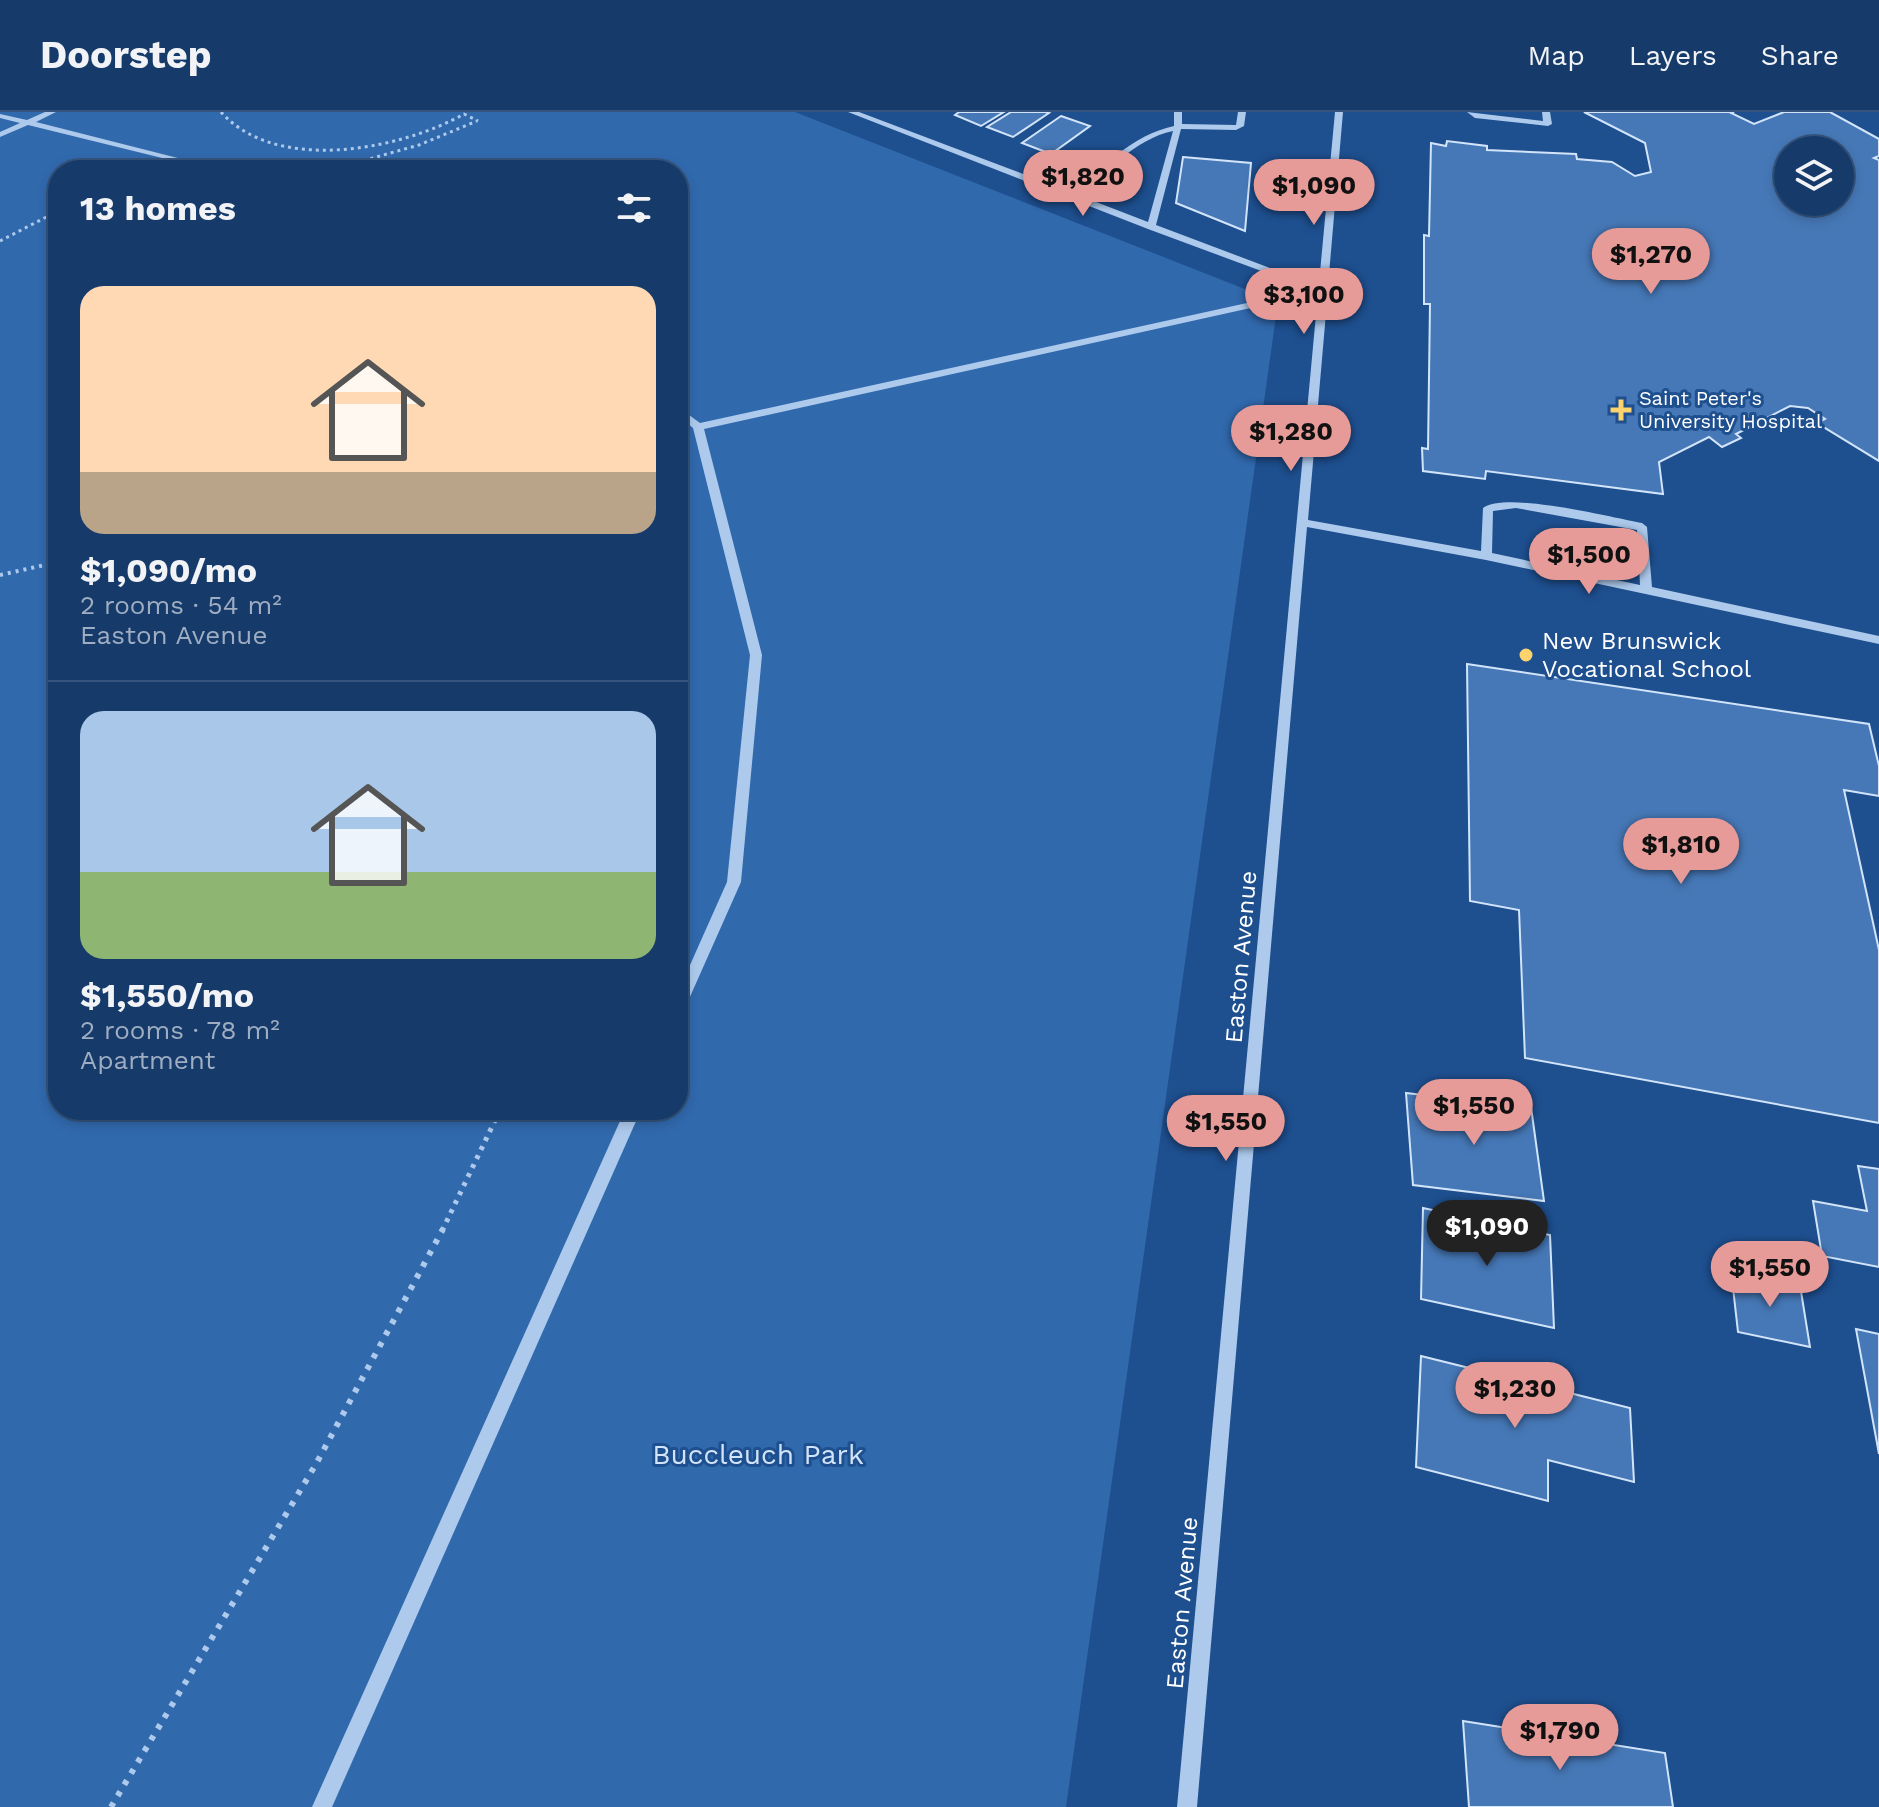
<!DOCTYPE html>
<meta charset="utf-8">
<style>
body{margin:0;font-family:"Work Sans",sans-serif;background:#1f4271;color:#f1f3f6;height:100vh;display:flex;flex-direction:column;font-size:30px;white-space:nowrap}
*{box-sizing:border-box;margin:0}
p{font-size:26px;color:#9eadc1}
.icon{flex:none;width:44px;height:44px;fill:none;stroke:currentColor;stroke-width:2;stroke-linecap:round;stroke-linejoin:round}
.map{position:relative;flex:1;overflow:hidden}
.panel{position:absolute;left:48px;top:48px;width:640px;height:960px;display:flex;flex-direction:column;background:#163b6b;border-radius:32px;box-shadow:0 4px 12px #0003,0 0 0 2px #35557e}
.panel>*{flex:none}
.controls{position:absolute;left:1774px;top:24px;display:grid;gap:16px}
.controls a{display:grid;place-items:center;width:80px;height:80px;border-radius:50%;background:#163b6b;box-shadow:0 4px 12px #0003,0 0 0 2px #35557e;font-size:40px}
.price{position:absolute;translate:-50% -68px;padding:0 18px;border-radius:28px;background:#e69b98;color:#111;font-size:26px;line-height:52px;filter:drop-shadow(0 2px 4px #0008)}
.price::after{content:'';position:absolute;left:50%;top:48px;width:24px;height:18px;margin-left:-12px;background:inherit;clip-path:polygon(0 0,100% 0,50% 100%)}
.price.selected{background:#222;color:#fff}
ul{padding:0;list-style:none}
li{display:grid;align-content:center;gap:16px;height:424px;padding:0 32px}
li+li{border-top:2px solid #35557e}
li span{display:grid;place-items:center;height:248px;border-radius:24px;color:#555}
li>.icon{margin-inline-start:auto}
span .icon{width:144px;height:144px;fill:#fffc;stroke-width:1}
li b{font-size:34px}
h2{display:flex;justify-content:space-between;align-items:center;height:96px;padding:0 32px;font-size:34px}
header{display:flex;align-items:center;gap:48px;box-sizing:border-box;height:112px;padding:0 40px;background:#163b6b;border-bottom:2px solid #35557e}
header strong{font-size:38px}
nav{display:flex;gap:44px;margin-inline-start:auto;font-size:28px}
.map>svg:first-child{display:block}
.green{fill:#3169ad;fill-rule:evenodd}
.building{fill:#4678b7;stroke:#d2e4f9;stroke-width:2;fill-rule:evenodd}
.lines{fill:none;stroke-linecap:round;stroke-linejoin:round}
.path-far3{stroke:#adcaed;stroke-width:3;stroke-dasharray:3 4;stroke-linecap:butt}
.path-far2{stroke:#adcaed;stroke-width:4;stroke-dasharray:3 5;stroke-linecap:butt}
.path-far1{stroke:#adcaed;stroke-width:5;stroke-dasharray:4 6;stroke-linecap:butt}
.path{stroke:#adcaed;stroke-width:6;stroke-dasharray:5 8;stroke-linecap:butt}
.minor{fill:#adcaed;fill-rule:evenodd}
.poi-dot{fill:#fcd36c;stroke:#1e4f8f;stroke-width:3}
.labels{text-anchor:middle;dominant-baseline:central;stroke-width:6;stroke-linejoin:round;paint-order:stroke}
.far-poi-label{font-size:20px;fill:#fff;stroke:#1e4f8f;text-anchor:start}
.poi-label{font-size:24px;fill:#fff;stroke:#1e4f8f;text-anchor:start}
.street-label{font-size:24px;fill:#fff;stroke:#1e4f8f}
.near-park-label{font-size:28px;fill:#d2e4f9;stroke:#1e4f8f}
</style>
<header>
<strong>Doorstep</strong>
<nav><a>Map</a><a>Layers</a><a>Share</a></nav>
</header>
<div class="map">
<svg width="1879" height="1695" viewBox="0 0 1879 1695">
<rect width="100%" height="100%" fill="#1e4f8f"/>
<path class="green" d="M0 0H795L1278 190 1066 1695H0ZM58 58H678V998H58Z"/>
<g class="building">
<polygon points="959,0 1004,0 981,14 955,3"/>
<polygon points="1011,0 1045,0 1049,1 1013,25 987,15"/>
<path d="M1584 0H1734L1731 1 1754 12 1784 0H1830L1879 27V44L1874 46 1879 48V349L1817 311 1825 307 1808 296 1790 294 1736 322 1741 326 1722 335 1709 325 1659 350 1663 382 1486 359 1485 367 1423 359 1422 336 1428 337 1430 192H1424V123L1429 124 1431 31 1446 34 1447 29 1487 34V38L1576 42 1577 47 1612 50 1635 64 1651 60 1645 31ZM1788 38H1840V90H1788Z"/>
<polygon points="1061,4 1090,14 1051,42 1022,31"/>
<polygon points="1183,45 1251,51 1245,119 1176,91"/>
<polygon points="1467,552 1869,612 1879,654 1879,684 1844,678 1879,838 1879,1011 1525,946 1519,798 1470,789"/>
<polygon points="1406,981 1531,995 1544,1089 1413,1073"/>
<polygon points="1858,1054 1879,1057 1879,1155 1822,1144 1813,1089 1867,1099"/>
<polygon points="1423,1096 1550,1123 1554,1216 1421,1187"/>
<polygon points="1731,1158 1800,1173 1810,1235 1738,1220"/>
<polygon points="1856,1217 1879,1222 1879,1342"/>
<polygon points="1421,1244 1630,1296 1634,1370 1548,1348 1548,1389 1416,1355"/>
<polygon points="1463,1609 1665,1641 1673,1695 1469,1695"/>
</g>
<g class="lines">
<g class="path-far3">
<path d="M221 0C276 62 400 38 464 2L478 9"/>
<polyline points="330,58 419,33 477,9"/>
<polyline points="0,129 58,99"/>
</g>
<polyline class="path-far2" points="0,463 58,450"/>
<polyline class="path-far1" points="442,1119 500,998"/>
<polyline class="path" points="111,1695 316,1352 443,1117"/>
<g class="minor">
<polygon points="45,0 56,0 36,10 225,58 211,58 28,13 0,25 0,20 20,11 0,6 0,2 27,8"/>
<path d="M848 0H859L1071 80C1104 55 1132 23 1174 14V0H1182V12L1236 13 1238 0H1246L1244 14 1236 18 1181 17 1156 113 1270 156 1319 171 1335 0H1343L1328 174 1331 176 1328 178 1308 408 1481 439 1483 396C1507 379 1609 405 1642 411L1647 415 1652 475 1879 524V532L1486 448 1307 415 1197 1695H1177L1318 181 704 317 762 543 741 770 685 896 683 900 678 902V880L727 770 750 543 693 316 678 303V295L700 311 1315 176 1264 160 1148 117ZM1173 19 1148 110 1078 83C1107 60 1135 27 1173 19ZM1516 396 1637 418 1640 473 1492 441 1493 399Z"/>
<polygon points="1467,0 1543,9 1542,0 1550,0 1552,12 1548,14 1475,6"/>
<polygon points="625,998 641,998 332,1695 312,1695"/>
</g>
</g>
<g class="poi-dot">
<path d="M1617 286h8v8h8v8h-8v8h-8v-8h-8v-8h8z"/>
<circle cx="1526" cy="543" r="8"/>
</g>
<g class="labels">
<g class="far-poi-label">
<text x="1639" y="286">Saint Peter's<tspan x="1639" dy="23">University Hospital</tspan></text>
</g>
<g class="poi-label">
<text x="1542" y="529">New Brunswick<tspan x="1542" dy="28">Vocational School</tspan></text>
</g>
<g class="street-label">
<text transform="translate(1241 845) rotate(-85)">Easton Avenue</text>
<text transform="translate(1182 1491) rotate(-85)">Easton Avenue</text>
</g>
<g class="near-park-label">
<text x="758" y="1342">Buccleuch Park</text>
</g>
</g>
</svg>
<div class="controls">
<a><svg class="icon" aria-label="layers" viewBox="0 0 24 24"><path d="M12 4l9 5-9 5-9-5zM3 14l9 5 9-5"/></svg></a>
</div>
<b class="price" style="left:1083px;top:106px">$1,820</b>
<b class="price" style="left:1314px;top:115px">$1,090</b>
<b class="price" style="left:1651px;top:184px">$1,270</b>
<b class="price" style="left:1304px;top:224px">$3,100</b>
<b class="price" style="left:1291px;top:361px">$1,280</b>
<b class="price" style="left:1589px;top:484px">$1,500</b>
<b class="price" style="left:1681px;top:774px">$1,810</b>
<b class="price" style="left:1474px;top:1035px">$1,550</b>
<b class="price" style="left:1226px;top:1051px">$1,550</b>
<b class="price selected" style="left:1487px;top:1156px">$1,090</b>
<b class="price" style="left:1770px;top:1197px">$1,550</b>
<b class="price" style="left:1515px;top:1318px">$1,230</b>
<b class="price" style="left:1560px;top:1660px">$1,790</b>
<section class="panel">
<h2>13 homes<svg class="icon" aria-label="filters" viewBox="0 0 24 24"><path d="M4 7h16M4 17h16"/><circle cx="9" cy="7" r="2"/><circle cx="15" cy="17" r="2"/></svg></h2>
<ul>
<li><span style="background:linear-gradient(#ffd9b3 75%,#b9a48a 0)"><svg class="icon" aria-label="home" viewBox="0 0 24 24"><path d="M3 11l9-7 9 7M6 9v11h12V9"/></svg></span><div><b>$1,090/mo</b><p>2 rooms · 54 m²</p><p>Easton Avenue</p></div></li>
<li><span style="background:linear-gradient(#a9c7e8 65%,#8fb573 0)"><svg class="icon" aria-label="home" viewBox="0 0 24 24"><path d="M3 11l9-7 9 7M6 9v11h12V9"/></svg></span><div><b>$1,550/mo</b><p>2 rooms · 78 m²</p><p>Apartment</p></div></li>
</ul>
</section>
</div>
